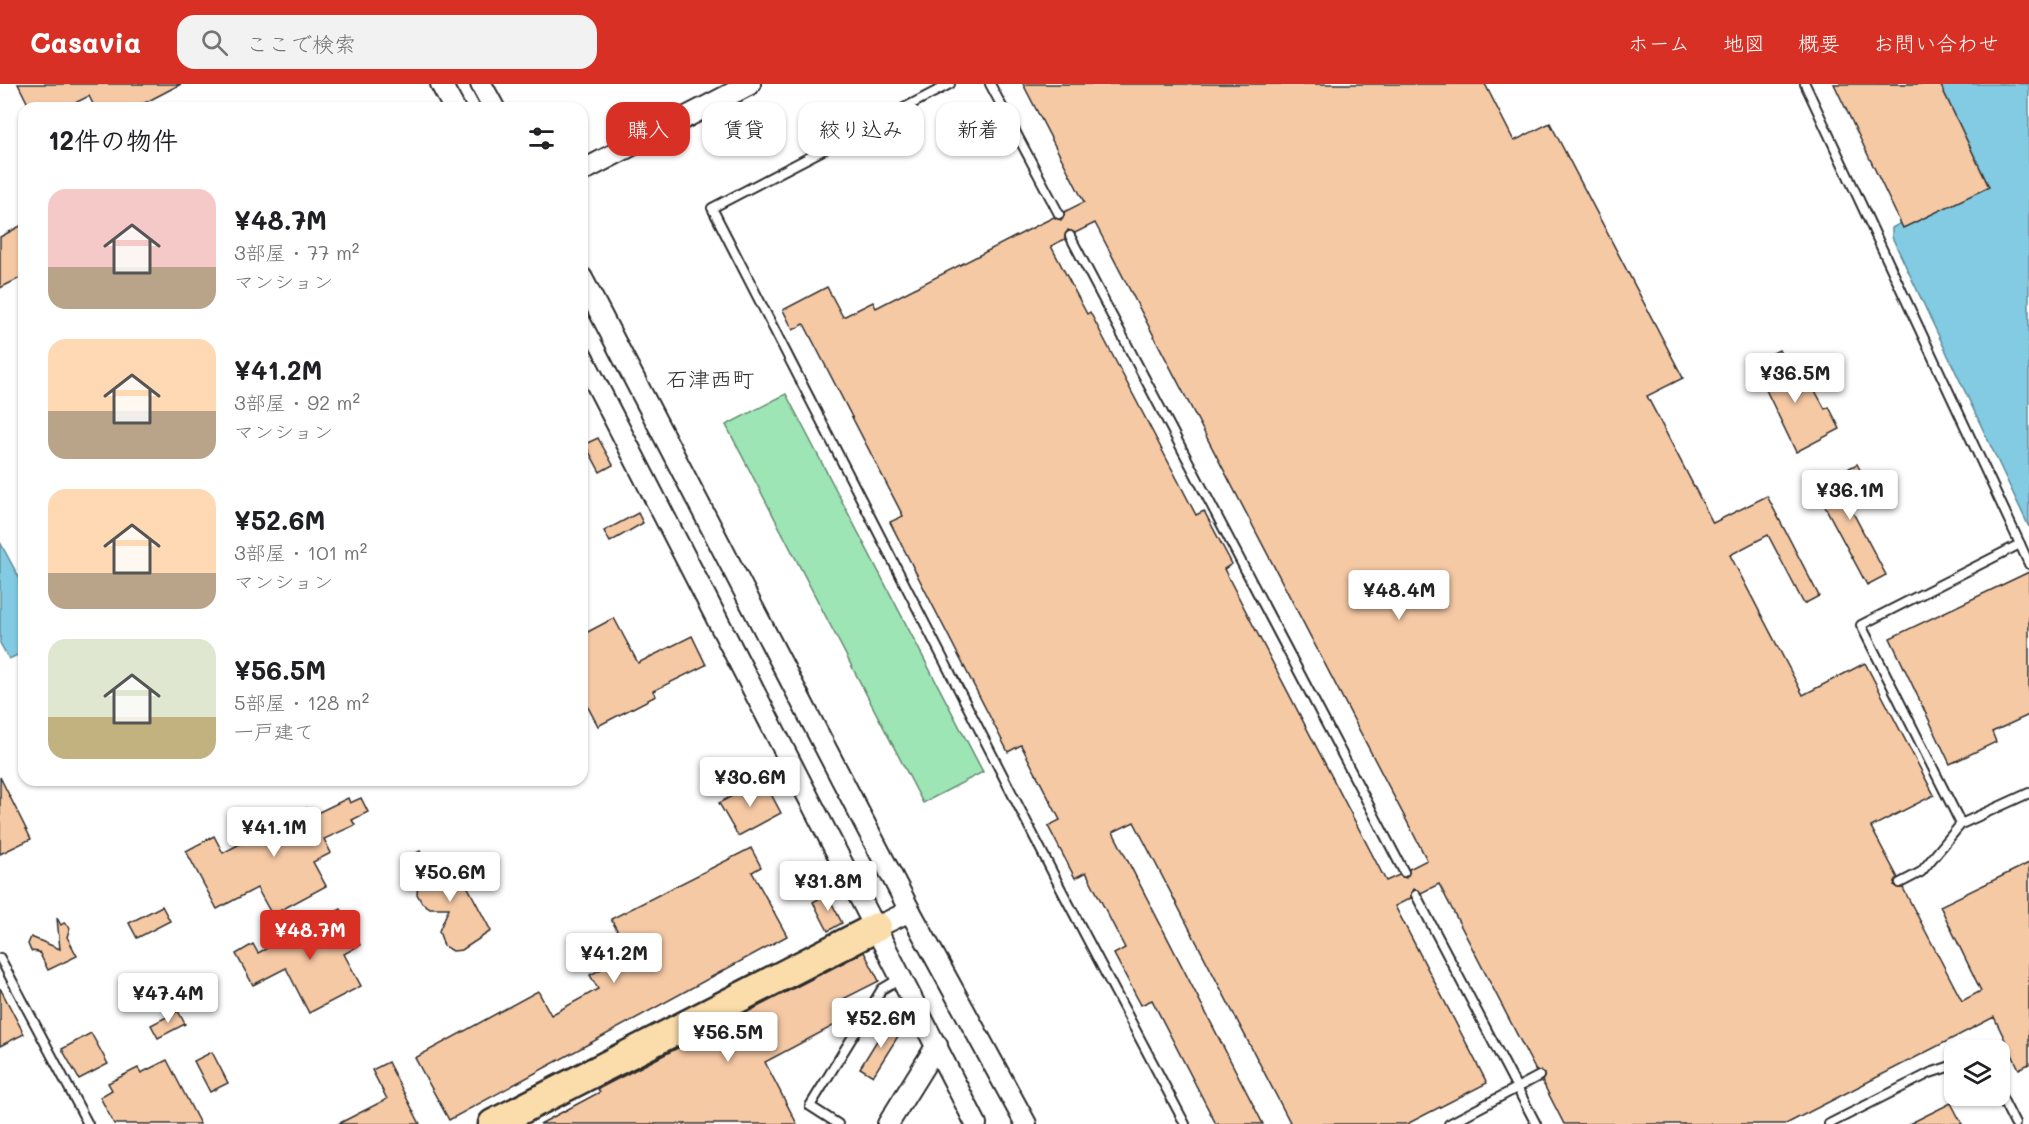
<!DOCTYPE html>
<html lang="ja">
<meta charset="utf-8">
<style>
body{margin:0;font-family:Mali,"Klee One",sans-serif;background:#f2f2f2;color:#202124;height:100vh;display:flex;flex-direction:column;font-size:22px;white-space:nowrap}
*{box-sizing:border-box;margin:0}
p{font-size:20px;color:#757577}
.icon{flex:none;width:33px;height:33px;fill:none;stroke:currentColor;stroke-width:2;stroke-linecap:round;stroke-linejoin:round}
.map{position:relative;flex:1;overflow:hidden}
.panel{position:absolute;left:18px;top:18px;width:570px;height:684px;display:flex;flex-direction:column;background:#fff;border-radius:18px;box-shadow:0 2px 4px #0004}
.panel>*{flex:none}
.banner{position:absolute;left:606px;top:18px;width:570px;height:54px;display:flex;gap:12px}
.controls{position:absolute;left:1944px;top:956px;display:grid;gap:12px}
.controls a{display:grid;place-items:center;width:66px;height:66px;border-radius:12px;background:#fff;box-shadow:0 2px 4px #0004;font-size:30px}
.price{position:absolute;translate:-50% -51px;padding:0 14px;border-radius:6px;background:#fff;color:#222;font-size:20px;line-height:39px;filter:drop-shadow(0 2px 3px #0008)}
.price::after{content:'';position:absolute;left:50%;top:36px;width:18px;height:14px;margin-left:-9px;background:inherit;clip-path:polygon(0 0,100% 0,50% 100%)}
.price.on{background:#d93025;color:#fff}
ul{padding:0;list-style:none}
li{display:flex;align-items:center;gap:18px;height:150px;padding:0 30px}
li span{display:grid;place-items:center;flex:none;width:168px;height:120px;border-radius:18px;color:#555}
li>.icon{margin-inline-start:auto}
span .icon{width:72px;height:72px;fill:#fffc;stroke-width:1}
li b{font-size:26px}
h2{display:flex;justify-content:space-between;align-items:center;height:72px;padding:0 30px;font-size:26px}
.pill{padding:0 21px;border-radius:18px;background:#fff;box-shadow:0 2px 4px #0004;font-size:21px;line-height:54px}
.pill.on{background:#d93025;color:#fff}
header{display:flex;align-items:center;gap:36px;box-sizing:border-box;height:84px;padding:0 30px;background:#d93025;color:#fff}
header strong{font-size:28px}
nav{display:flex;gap:33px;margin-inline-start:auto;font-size:21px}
.search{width:420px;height:54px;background:#f2f2f2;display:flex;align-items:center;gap:15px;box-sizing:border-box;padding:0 21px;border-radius:18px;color:#757577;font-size:22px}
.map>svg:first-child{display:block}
.green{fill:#9de5b4;stroke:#648870;stroke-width:1.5}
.water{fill:#82cbe2;stroke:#5f8b99;stroke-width:1.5}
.building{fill:#f6c9a5;stroke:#2b2b2b;stroke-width:1.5;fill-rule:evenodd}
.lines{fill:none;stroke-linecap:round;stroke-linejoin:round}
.service-casing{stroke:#2b2b2b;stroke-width:12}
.tertiary-casing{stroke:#2b2b2b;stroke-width:24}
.motorway-casing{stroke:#2b2b2b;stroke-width:33}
.service{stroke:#fff;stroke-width:8}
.tertiary{stroke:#fff;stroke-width:20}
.motorway{stroke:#fbddab;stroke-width:28}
.labels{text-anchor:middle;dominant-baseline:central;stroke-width:6;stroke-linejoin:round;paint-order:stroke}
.neighbourhood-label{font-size:22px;fill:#2b2b2b;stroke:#fff}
</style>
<header>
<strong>Casavia</strong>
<div class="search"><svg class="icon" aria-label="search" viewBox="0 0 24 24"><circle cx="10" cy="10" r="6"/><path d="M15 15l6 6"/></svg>ここで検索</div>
<nav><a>ホーム</a><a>地図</a><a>概要</a><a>お問い合わせ</a></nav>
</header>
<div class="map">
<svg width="2029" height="1040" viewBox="0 0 2029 1040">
<rect width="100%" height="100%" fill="#fff"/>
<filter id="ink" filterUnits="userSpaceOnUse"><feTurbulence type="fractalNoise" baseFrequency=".0167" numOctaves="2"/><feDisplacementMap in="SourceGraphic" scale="12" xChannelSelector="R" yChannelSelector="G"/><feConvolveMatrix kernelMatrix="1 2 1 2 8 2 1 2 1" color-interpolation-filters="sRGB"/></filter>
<g filter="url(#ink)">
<polygon class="green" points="786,310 983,688 923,719 726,341"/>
<g class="water">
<polygon points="1878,0 2029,0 2029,443 1892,153 1892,144 1937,119"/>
<polygon points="0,458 24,503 24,568 9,575 0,559"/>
</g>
<g class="building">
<polygon points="18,0 181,0 135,24 95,24 89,12 65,24 30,24"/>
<path d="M1023 0H1485L1514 57 1550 39 1683 294 1647 312 1713 439 1767 412 1819 512 1804 520 1768 451 1730 471 1803 611 1865 579 1934 711 1871 743 1898 794 1894 801 1903 804 1962 917 1981 907 1940 822 2029 779V980L2019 985 1994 933 1786 1040H1564L1542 997 1545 990 1536 987 1439 800 1421 809 1414 805 1411 814 1395 822 1487 999 1407 1040H1291L1134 738 1113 748 1263 1040H1216L1152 916 1141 921 1114 870 1125 864 1086 788 1075 794 1048 742 1060 736 1021 661 1008 668 890 438 903 432 804 240 793 246 783 226 827 203 843 233 873 218 876 224 1040 140 1054 133 1061 136 1064 128 1084 118ZM1095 139 1427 776 1409 785 1406 794 1399 791 1386 797 1224 485 1232 480 1204 427 1196 431 1090 228 1087 230 1051 162 1065 155 1068 146 1075 149Z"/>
<polygon points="1834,0 1940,0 1989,103 1903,144"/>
<polygon points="24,140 24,192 0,204 0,153"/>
<polygon points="1779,266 1801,309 1813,303 1825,325 1829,323 1840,345 1796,368 1753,279"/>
<polygon points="598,354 613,381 600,388 585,360"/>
<polygon points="1857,380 1866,397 1843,410 1886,491 1867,501 1814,402"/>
<polygon points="638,429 643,439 610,458 604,447"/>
<polygon points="2029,488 2029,631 1992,648 1996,658 1950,680 1890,554"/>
<polygon points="614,534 638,579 692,552 706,581 653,607 656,612 598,642 582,612 582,551"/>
<polygon points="0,693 31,755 0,770"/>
<polygon points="763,695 781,729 738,752 719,719"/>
<polygon points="348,714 350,719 361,714 368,728 352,736 355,741 324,755 331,769 313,778 326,802 272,831 257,804 217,825 186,767 214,752 223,769 307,724 311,732"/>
<polygon points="751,764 761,783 752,788 787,852 449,1036 415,974 538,907 551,931 598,905 590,891 630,870 611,835"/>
<polygon points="420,767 433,790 455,779 491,847 462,866 453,867 444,862 439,847 449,824 430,824 422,819 417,810 420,781 408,787 402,777"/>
<polygon points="827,810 842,839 828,847 813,818"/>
<polygon points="162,822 170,837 137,854 129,839"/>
<polygon points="341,825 360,861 344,870 361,902 309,929 286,884 253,901 236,870 253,860 258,869"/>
<polygon points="57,834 61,841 64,839 70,844 67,853 77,872 48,886 39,868 31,867 28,860 31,853 60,865"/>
<polygon points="864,868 879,897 843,915 852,932 765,978 797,1040 540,1040 600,1008 598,1005"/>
<polygon points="0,904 24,950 0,962"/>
<polygon points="178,927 185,940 158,954 151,941"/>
<polygon points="889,937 902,946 873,992 860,984"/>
<polygon points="91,949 108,980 79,995 62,965"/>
<polygon points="212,968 228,999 210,1008 194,977"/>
<polygon points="167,976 200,1040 114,1040 100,1013 112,1006 108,999 138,984 141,989"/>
<polygon points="388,978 420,1040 338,1040 387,1015 372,986"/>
<polygon points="1951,1019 1962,1040 1909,1040"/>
</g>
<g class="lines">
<defs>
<g id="service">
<polyline points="950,0 712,124 1062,807 1185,1040"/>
<polyline points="990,0 1059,130"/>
<polyline points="1805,0 2020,460 1861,541 1961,740 2029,709"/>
<polyline points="1070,152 1404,788"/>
<polyline points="2020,460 2029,480"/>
<polyline points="1900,799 1921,788 1961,740"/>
<polyline points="1416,811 1536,1040"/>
<polyline points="0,874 88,1040"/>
<polyline points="2000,1010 2015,1040"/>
<polyline points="838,1040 810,1022 882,905 899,895"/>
<polyline points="1449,1040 1539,992"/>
<polyline points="1829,1040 1930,989 1954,981"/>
</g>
<g id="tertiary">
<polyline points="441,0 454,24"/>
<polyline points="481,0 494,24"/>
<polyline points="582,87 750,0"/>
<polyline points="582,194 910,827 1026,1040"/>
<polyline points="582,272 976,1040"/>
<polyline points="877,843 910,827"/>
<polyline points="888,1040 937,961"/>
</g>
<polyline id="motorway" points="493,1040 877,843"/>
</defs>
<use href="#service" class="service-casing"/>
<use href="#tertiary" class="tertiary-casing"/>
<use href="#motorway" class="motorway-casing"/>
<use href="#service" class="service"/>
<use href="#tertiary" class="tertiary"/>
<use href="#motorway" class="motorway"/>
</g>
</g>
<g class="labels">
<g class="neighbourhood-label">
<text x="710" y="294">石津西町</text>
</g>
</g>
</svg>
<div class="controls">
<a><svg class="icon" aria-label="layers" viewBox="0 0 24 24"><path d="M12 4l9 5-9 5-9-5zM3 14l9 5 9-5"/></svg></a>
</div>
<b class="price" style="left:1795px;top:320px">¥36.5M</b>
<b class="price" style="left:1850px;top:437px">¥36.1M</b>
<b class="price" style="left:1399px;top:537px">¥48.4M</b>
<b class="price" style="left:750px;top:724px">¥30.6M</b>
<b class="price" style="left:274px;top:774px">¥41.1M</b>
<b class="price" style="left:450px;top:819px">¥50.6M</b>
<b class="price" style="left:828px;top:828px">¥31.8M</b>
<b class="price on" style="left:310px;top:877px">¥48.7M</b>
<b class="price" style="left:614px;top:900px">¥41.2M</b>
<b class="price" style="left:168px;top:940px">¥47.4M</b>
<b class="price" style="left:881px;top:965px">¥52.6M</b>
<b class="price" style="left:728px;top:979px">¥56.5M</b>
<div class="banner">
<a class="pill on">購入</a>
<a class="pill">賃貸</a>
<a class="pill">絞り込み</a>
<a class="pill">新着</a>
</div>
<section class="panel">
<h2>12件の物件<svg class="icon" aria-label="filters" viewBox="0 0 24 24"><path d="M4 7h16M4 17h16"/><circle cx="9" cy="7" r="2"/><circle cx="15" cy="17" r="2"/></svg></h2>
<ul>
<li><span style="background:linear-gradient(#f6c9c9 65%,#b9a48a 0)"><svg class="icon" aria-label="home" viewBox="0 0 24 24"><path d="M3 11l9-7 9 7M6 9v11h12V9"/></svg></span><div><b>¥48.7M</b><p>3部屋 · 77 m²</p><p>マンション</p></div></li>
<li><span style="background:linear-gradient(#ffd9b3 60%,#b9a48a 0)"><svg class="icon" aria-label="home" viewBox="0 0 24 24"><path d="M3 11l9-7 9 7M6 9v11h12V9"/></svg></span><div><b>¥41.2M</b><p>3部屋 · 92 m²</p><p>マンション</p></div></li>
<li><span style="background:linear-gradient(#ffd9b3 70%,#b9a48a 0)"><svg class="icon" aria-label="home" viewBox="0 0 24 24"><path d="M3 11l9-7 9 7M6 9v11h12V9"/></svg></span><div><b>¥52.6M</b><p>3部屋 · 101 m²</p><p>マンション</p></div></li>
<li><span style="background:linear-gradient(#dfe7d0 65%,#c2b280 0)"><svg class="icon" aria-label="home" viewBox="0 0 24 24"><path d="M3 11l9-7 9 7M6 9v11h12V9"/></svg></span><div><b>¥56.5M</b><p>5部屋 · 128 m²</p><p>一戸建て</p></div></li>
</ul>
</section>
</div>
